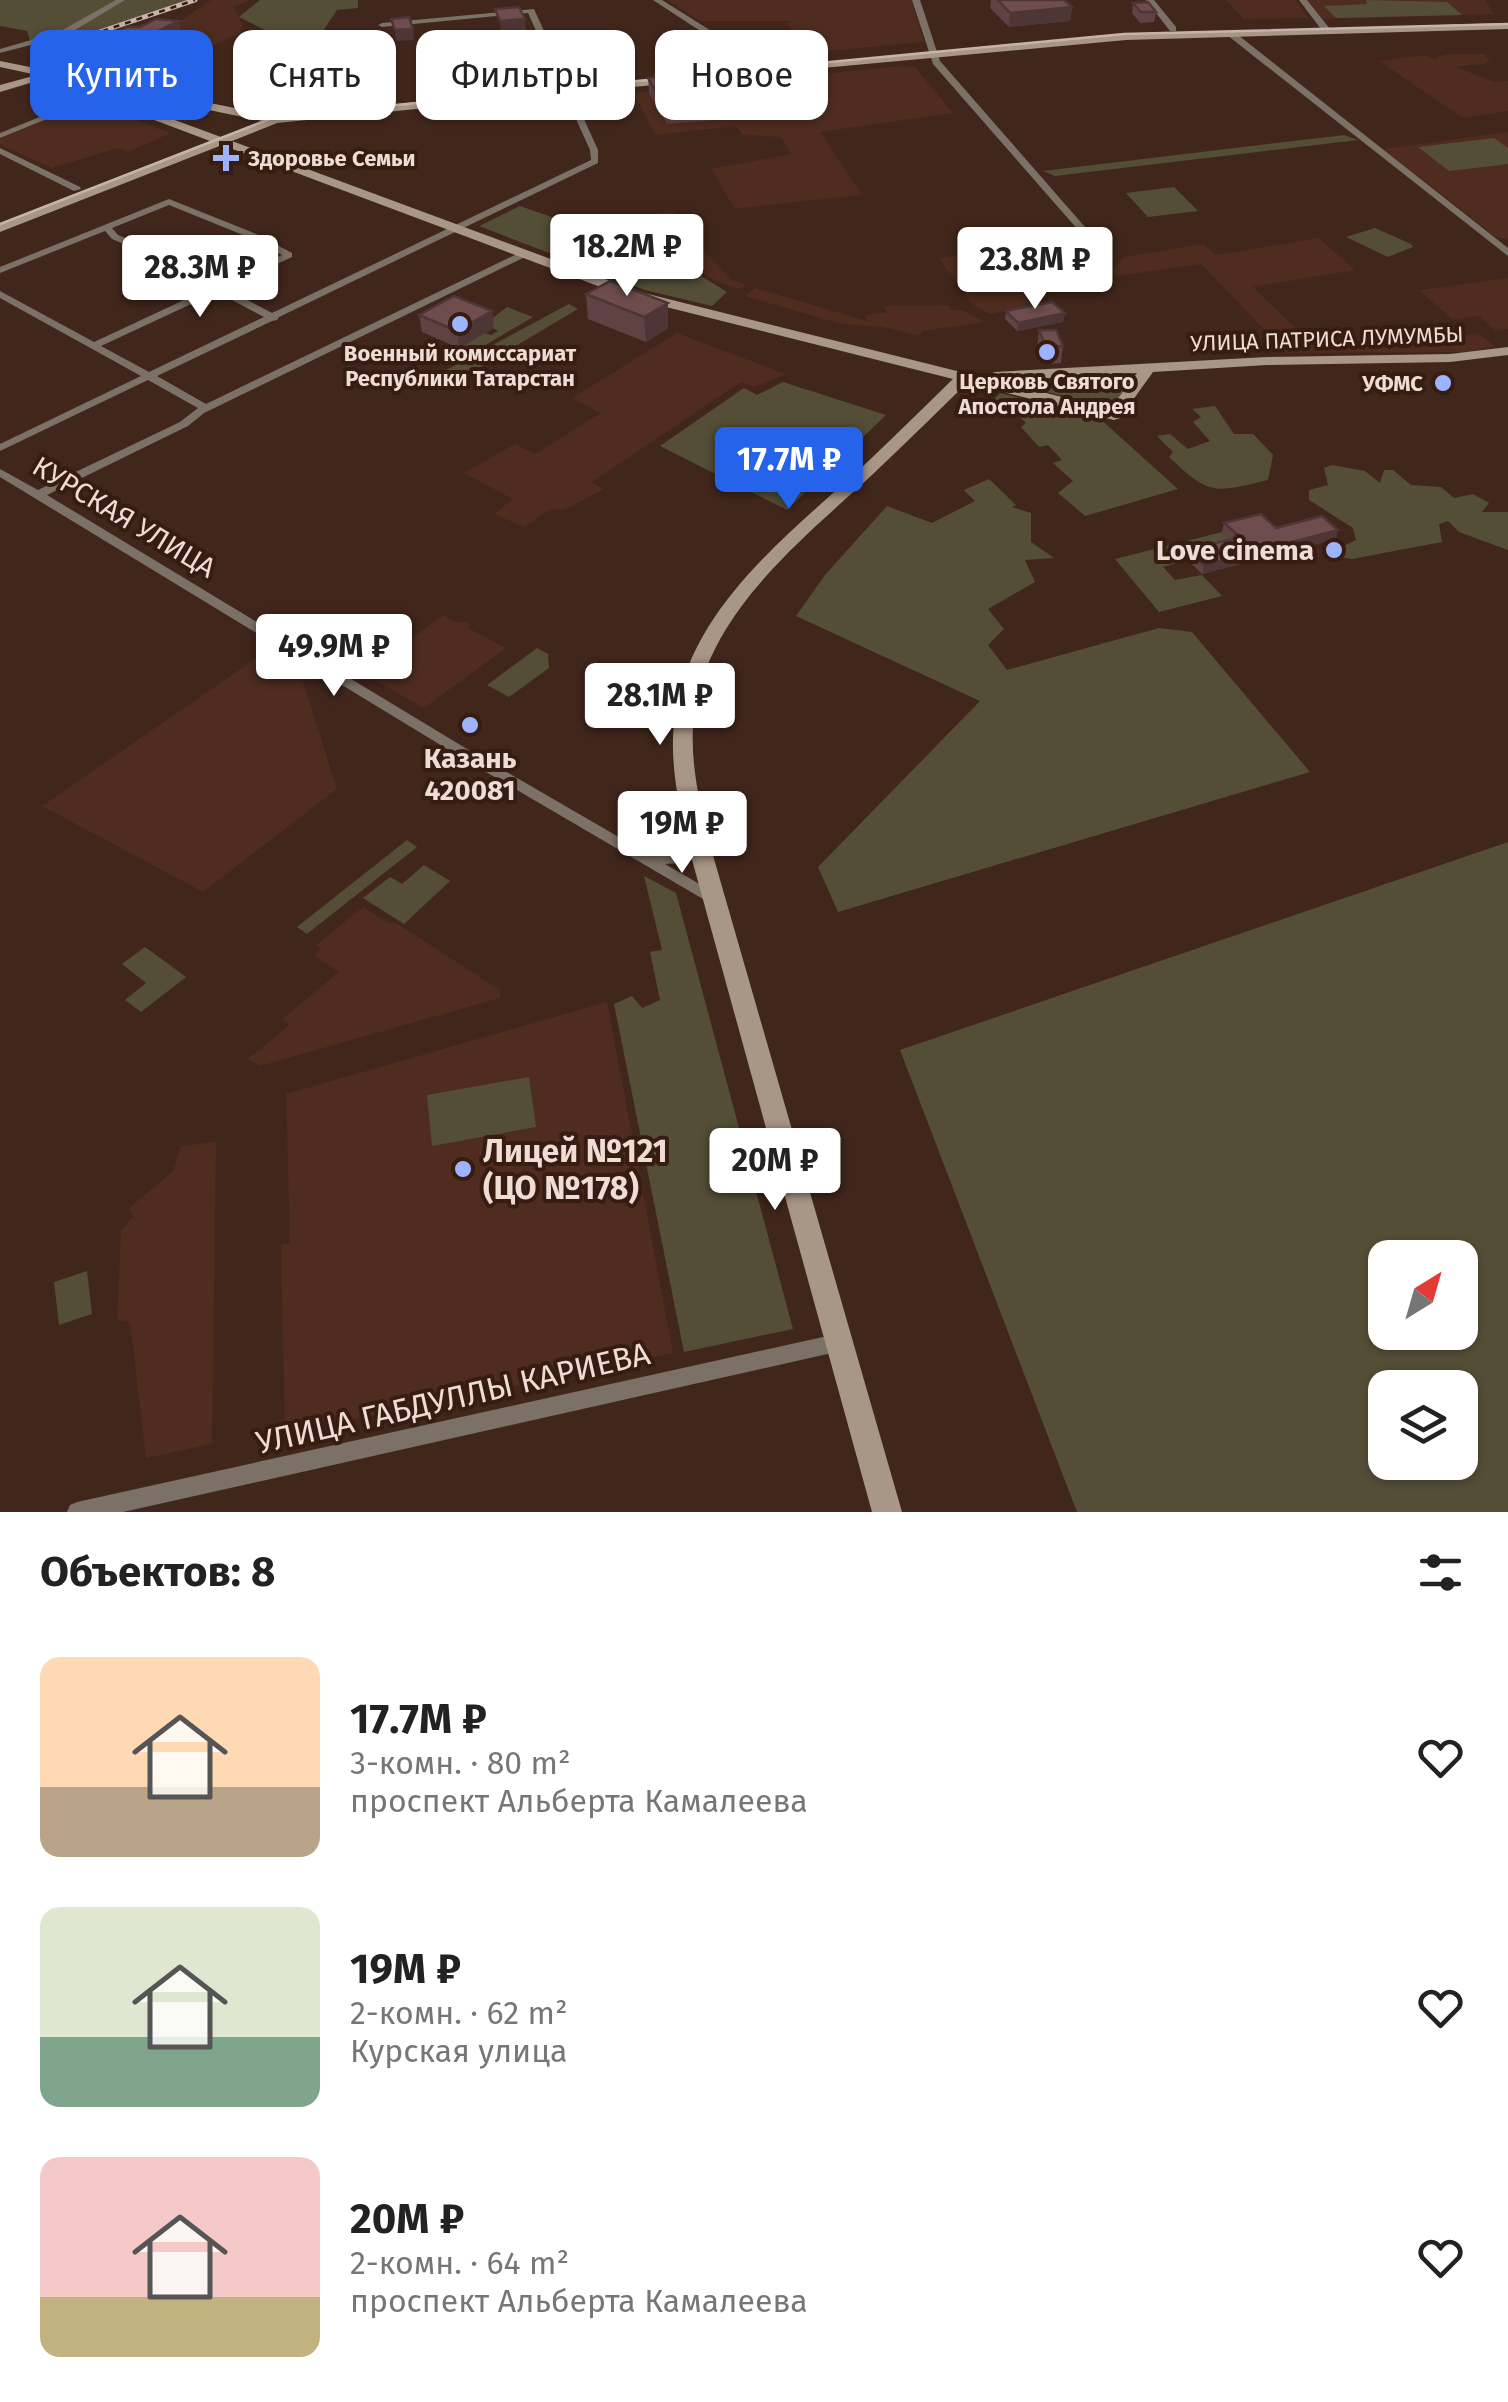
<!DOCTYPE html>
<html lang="ru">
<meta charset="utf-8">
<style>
body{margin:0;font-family:"Fira Sans",sans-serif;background:#f2f2f2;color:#222;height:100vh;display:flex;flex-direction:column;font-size:38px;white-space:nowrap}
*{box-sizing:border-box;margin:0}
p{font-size:32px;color:#767676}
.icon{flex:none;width:55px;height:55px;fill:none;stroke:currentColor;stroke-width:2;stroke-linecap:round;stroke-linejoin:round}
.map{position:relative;height:1512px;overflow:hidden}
.sheet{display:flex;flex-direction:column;background:#fff;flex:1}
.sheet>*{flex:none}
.banner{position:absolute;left:30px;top:30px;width:1000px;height:90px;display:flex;gap:20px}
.needle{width:65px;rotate:37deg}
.fabs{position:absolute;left:1368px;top:1240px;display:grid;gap:20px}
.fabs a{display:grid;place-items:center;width:110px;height:110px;border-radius:20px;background:#fff;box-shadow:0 2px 8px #0004;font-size:50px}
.price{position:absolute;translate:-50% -85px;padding:0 22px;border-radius:10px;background:#fff;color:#222;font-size:32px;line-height:65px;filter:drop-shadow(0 2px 5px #0008)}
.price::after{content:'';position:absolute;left:50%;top:60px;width:30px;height:22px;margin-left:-15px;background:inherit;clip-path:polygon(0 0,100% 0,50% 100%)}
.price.active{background:#2563eb;color:#fff}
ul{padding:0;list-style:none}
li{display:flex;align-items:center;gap:30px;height:250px;padding:0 40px}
li span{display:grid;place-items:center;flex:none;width:280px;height:200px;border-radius:20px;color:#555}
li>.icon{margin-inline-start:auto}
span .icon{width:120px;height:120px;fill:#fffc;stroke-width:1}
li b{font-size:42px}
h2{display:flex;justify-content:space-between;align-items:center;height:120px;padding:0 40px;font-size:42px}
.chip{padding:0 35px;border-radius:20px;background:#fff;box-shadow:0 2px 8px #0004;font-size:35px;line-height:90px}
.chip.active{background:#2563eb;color:#fff}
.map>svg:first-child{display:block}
.built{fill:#4f2c1f}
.green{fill:#544e37;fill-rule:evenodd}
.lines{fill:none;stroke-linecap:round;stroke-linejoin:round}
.street{fill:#7c7166;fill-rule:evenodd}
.secondary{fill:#a89786;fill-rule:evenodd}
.tram{stroke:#c8b3ab;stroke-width:2.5}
.rail-casing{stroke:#c8b3ab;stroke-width:5}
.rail{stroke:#371c11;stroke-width:2.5;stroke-dasharray:6;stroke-linecap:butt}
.wall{fill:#5f4244}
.shaded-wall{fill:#4e3637}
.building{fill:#6f4d4f;stroke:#4e3637;stroke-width:2.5}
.poi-dot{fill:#9db4fd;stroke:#371c11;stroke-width:4}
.labels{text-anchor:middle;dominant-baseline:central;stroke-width:8;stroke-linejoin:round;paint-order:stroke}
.far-poi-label{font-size:22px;font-weight:bold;fill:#efdcd5;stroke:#371c11}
.far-street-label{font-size:22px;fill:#efdcd5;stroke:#371c11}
.street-label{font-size:28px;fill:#efdcd5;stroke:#371c11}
.poi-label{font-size:28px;font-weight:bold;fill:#efdcd5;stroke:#371c11;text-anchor:end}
.near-poi-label{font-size:32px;font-weight:bold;fill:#efdcd5;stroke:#371c11;text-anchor:start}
.near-street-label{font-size:32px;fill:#efdcd5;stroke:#371c11}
</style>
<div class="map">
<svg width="1508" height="1512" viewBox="0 0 1508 1512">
<rect width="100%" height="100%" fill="#41261b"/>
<g class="built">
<polygon points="211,0 251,0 234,7 243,26 239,34 196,53 180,49 128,76 50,60 170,20 179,22"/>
<polygon points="667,0 911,0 924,42 827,51 816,37 797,38 786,23 792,21 700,21"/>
<polygon points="1226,0 1295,0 1308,18 1243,19"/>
<polygon points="1306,0 1485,0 1494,14 1323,19"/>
<polygon points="1451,54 1485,54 1490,63 1456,67 1494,82 1508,81 1508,111 1463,118 1379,61 1424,55 1438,60 1435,57"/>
<polygon points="900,66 915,67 953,113 820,132 862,195 735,209 711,169 791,154 781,137 743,135 736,126 656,135 633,93"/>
<polygon points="88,103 171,133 128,152 118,148 52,168 0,145 0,139"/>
<polygon points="1508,132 1508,239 1498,238 1383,149"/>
<polygon points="675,211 705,252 732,280 746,285 740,289 716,281 679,260 647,215"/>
<polygon points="1319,238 1355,270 1253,287 1307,339 1444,339 1477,333 1495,346 1467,352 1287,353 1201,264 1117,276 1112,270 1124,257 1203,244 1216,255"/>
<polygon points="1008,250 1044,292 1028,297 1036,306 989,314 972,304 939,258"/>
<polygon points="1508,278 1508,329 1496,331 1479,316 1453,320 1419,290"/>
<polygon points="755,288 867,321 866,315 887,312 883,306 949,305 951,310 963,310 984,322 923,331 918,336 883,327 841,324 745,296"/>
<polygon points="677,333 786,374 754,387 741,382 592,482 604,489 564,510 551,509 524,527 494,514 513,499 464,473 515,444 535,454 600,413 572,398"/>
<polygon points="443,615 456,622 469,622 468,628 506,648 424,708 364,674"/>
<polygon points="265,652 301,675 337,789 203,892 42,806"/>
<polygon points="363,907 387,922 398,924 500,990 500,998 260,1066 248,1059 289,1025 282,1019 339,972 314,955 321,949 316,945"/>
<polygon points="607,1002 673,1353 285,1434 281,1245 290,1243 286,1094"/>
<polygon points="216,1142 212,1444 146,1458 130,1322 117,1320 121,1231 133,1217 129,1208 172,1172 181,1146"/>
</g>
<g class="green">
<polygon points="0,0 195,0 34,54 27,31 0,26"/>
<path d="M260 0H358V8L337 10 321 34 334 36 335 40 306 39 283 45 291 72 276 91 266 87C283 65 280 63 271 41L262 40 267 31 239 17Z"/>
<polygon points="1366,0 1447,2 1462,15 1336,18 1324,6 1367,4"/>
<polygon points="1344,135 1358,140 1055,176 1043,171"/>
<polygon points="1494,138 1508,148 1508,164 1449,171 1418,147"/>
<polygon points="1174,187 1198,211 1148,217 1126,193"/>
<polygon points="520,206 566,222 572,242 654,230 675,260 727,292 712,306 645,290 479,226"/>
<polygon points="1375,228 1411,244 1413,247 1388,257 1346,237"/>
<polygon points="569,304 578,309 455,382 433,377"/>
<polygon points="507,307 533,317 472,353 456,350 485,333 491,335 498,331 485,324"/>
<polygon points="1118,374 1134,382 1113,407 1006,383"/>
<polygon points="783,382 886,415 787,510 660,446 744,388 757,395"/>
<polygon points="1000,393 1099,418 1178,489 1085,516 1058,493 1073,481 1053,463 1062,460 1048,445 1039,447 1021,427 1026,423 1005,402 992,402"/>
<path d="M1215 406 1234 434H1253L1273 455 1268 480C1214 493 1210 496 1169 457L1173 452 1157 436 1170 434 1188 449 1210 441 1193 422 1201 417 1192 409Z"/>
<polygon points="1332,465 1365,471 1380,483 1384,470 1393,470 1411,485 1441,487 1454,498 1473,494 1489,503 1482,512 1508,512 1508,550 1459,532 1448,521 1439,524 1442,542 1352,559 1340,557 1340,548 1356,540 1353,528 1309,500 1309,490 1328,485 1324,468"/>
<polygon points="989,479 1016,505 1012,507 1031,513 1031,542 1054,558 1025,560 1035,582 988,609 1004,629 988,645 1007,670 1159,628 1192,632 1310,772 838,912 818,867 980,701 796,616 825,575 887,506 932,523 975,501 964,490"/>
<polygon points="1222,532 1237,546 1163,567 1175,580 1202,575 1222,596 1159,612 1115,559"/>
<polygon points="537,648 548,654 549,668 509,697 487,685"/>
<polygon points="407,840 417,847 307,934 297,927"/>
<path d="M1508 842V1512H1077L900 1050ZM1385 1258H1460V1332H1385ZM1385 1388H1460V1462H1385Z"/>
<polygon points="424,865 450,881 404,924 363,898 390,877 402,884"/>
<polygon points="644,876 676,893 793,1329 684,1352 614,1004 632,996 642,1008 660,1000 650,952 662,950"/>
<polygon points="145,947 186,977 141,1012 125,1000 146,983 122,964"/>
<polygon points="529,1077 536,1127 432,1146 427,1095"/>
<polygon points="87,1271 92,1314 59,1325 54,1282"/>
</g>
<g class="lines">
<g class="street">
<polygon points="116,0 125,0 65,36 0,53 0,49 59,32"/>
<polygon points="653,0 662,0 740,49 753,66 746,68 734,53"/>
<polygon points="912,0 920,0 940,61 1092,235 1092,239 1086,239 933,64"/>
<polygon points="1146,0 1154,0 1176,27 1176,31 1170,31"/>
<polygon points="1299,0 1307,0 1330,29 1330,33 1324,33"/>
<path d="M534 9 598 150V163L279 317 277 320 272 321 157 376 206 404 521 252H527V256L204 413 188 426 47 495 467 749 648 854H673L692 834H702L704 838 702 842 681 863 665 864 720 896 723 900 720 904 715 906 457 755 0 477V469L38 490 180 422 198 408 148 380 0 451V444L141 376 0 298V291L94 342 214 286 213 282 112 239 105 231 0 273V267L169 199 254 233 292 253V257L225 288 272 313 591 160 590 150 528 13 382 27 378 25 382 23ZM169 205 248 237 282 255 222 282 220 278 118 235 112 228ZM217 292 264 317 149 372 101 346Z"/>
<polygon points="1227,31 1233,31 1508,248 1508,256 1227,35"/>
<polygon points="97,94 104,96 0,138 0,133"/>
<polygon points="0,148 80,187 81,189 74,191 0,154"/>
<polygon points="841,1333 848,1336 850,1342 848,1348 841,1351 123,1512 67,1512 70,1505 77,1502"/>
</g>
<path class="secondary" d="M1508 23V29L1126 40 768 73 766 71 772 68 675 77 679 80 673 83 277 123 232 141 640 292 989 379 990 374 995 372 1267 357 1450 354 1508 347V355L1450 362 1267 365 1153 372 1120 418 1114 420 967 383C936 413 905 444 873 474 803 539 713 608 695 708 688 751 698 797 708 838L902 1512H872L686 838C677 797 668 751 676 709 694 607 786 536 859 470 891 440 922 409 953 379L630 298 222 145 0 232V223L210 141 96 98V94H104L221 137 262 121 50 77 0 92V85L37 75 0 67V61L275 116 659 78 654 75 660 72 790 61 792 63 786 66 1126 34ZM1137 373 1110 409 998 381Z"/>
<g class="tram">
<polyline points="757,69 1124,34 1508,24"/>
<polyline points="0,224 275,117 678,77"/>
</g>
<defs>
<polyline id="rail" points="34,54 195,0"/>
</defs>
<use href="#rail" class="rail-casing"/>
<use href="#rail" class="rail"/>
</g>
<g class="wall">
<polygon points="991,0 1064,0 1072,7 1070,21 1009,27 990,8"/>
<polygon points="1133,3 1156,12 1154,22 1140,23 1132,13"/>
<polygon points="178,21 183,42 136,67 107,61 101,40 140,27"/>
<polygon points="784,68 804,81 806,91 811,97 810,112 667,124 649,93 648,78"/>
<polygon points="586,294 668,303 668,328 646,342 588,319"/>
<polygon points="492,311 494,328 459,348 422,332 419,315"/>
<polygon points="1006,311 1065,313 1063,322 1017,331 1005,319"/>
<polygon points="1039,330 1063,346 1061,363 1044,364 1037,348"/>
<polygon points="1224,523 1276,528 1336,539 1202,574 1187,559 1189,550 1230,540 1222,532"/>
</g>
<g class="shaded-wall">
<polygon points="1072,7 1070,21 1009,27 1010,13"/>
<polygon points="525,19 526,30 501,32 500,21"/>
<polygon points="178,21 183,42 136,67 130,45"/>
<polygon points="413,29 414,40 396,41 395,30"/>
<polygon points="801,76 805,76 804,84 807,84 806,97 811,97 810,112 715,121 715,106"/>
<polygon points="668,303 668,328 646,342 644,317"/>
<polygon points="492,311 494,328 459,348 457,331"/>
<polygon points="1065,313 1063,322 1017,331 1018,323"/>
<polygon points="1338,530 1336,539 1202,574 1204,565"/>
</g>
<g class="building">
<polygon points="998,0 1064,0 1072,7 1010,13"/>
<polygon points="1148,2 1156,12 1141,12 1133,3"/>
<polygon points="519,7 525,19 500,21 495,9"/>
<polygon points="409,17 413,29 395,30 391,19"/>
<polygon points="156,19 178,21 130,45 101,40 126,27 140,27"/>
<polygon points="782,63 784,68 797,66 805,76 801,76 807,84 802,85 811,97 666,109 648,78"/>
<polygon points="610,281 668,303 644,317 586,294"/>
<polygon points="454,296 492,311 457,331 419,315"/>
<polygon points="1052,302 1065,313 1018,323 1006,311"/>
<polygon points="1039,330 1056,330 1063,346 1046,347"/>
<polygon points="1261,514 1276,528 1322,516 1338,530 1204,565 1189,550 1240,537 1224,523"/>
</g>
<g class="poi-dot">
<path d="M221 143h10v10h10v10h-10v10h-10v-10h-10v-10h10z"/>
<circle cx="460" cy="324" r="10"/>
<circle cx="1047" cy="352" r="10"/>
<circle cx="1443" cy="383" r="10"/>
<circle cx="1334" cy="550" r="10"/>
<circle cx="470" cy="725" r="10"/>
<circle cx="463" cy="1169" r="10"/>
</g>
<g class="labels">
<g class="far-poi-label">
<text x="248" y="158" text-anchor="start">Здоровье Семьи</text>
<text x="460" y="353">Военный комиссариат<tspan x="460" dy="25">Республики Татарстан</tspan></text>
<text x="1047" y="381">Церковь Святого<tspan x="1047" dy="25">Апостола Андрея</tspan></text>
<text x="1423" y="383" text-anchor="end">УФМС</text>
</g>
<g class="far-street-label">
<text transform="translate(1327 339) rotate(-2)">УЛИЦА ПАТРИСА ЛУМУМБЫ</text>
</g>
<g class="street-label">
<text transform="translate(124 517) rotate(31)">КУРСКАЯ УЛИЦА</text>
</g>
<g class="poi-label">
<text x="1314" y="550">Love cinema</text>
<text x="470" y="758" text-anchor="middle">Казань<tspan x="470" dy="32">420081</tspan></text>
</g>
<g class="near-poi-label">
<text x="483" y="1151">Лицей №121<tspan x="483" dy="37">(ЦО №178)</tspan></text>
</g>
<g class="near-street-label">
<text transform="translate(453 1398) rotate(-13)">УЛИЦА ГАБДУЛЛЫ КАРИЕВА</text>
</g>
</g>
</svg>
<div class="fabs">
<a><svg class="needle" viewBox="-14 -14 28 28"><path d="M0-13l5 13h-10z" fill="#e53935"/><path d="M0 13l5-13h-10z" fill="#767676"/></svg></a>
<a><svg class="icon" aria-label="layers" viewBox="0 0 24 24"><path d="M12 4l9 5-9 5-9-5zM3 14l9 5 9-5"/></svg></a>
</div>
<b class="price" style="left:627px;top:299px">18.2M ₽</b>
<b class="price" style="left:1035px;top:312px">23.8M ₽</b>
<b class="price" style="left:200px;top:320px">28.3M ₽</b>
<b class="price active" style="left:789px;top:512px">17.7M ₽</b>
<b class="price" style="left:334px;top:699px">49.9M ₽</b>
<b class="price" style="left:660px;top:748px">28.1M ₽</b>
<b class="price" style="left:682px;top:876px">19M ₽</b>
<b class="price" style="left:775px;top:1213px">20M ₽</b>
<div class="banner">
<a class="chip active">Купить</a>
<a class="chip">Снять</a>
<a class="chip">Фильтры</a>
<a class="chip">Новое</a>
</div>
</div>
<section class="sheet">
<h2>Объектов: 8<svg class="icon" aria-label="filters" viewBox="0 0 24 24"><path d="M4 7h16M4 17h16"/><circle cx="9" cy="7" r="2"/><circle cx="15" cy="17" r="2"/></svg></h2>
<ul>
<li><span style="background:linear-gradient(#ffd9b3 65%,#b9a48a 0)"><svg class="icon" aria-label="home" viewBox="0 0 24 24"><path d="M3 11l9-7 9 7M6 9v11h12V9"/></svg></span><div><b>17.7M ₽</b><p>3-комн. · 80 m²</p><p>проспект Альберта Камалеева</p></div><svg class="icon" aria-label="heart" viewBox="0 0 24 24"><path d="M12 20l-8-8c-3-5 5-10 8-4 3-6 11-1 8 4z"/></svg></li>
<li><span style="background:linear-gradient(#dfe7d0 65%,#7fa58c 0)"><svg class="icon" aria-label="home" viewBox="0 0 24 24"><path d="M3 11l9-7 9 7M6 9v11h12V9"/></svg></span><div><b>19M ₽</b><p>2-комн. · 62 m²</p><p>Курская улица</p></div><svg class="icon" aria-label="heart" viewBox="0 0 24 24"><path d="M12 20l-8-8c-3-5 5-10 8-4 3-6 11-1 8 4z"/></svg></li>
<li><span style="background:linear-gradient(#f6c9c9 70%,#c2b280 0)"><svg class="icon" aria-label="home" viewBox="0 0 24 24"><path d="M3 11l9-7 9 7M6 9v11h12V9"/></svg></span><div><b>20M ₽</b><p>2-комн. · 64 m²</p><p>проспект Альберта Камалеева</p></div><svg class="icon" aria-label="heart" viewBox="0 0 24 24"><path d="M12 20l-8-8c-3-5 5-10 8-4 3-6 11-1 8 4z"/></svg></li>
</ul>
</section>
